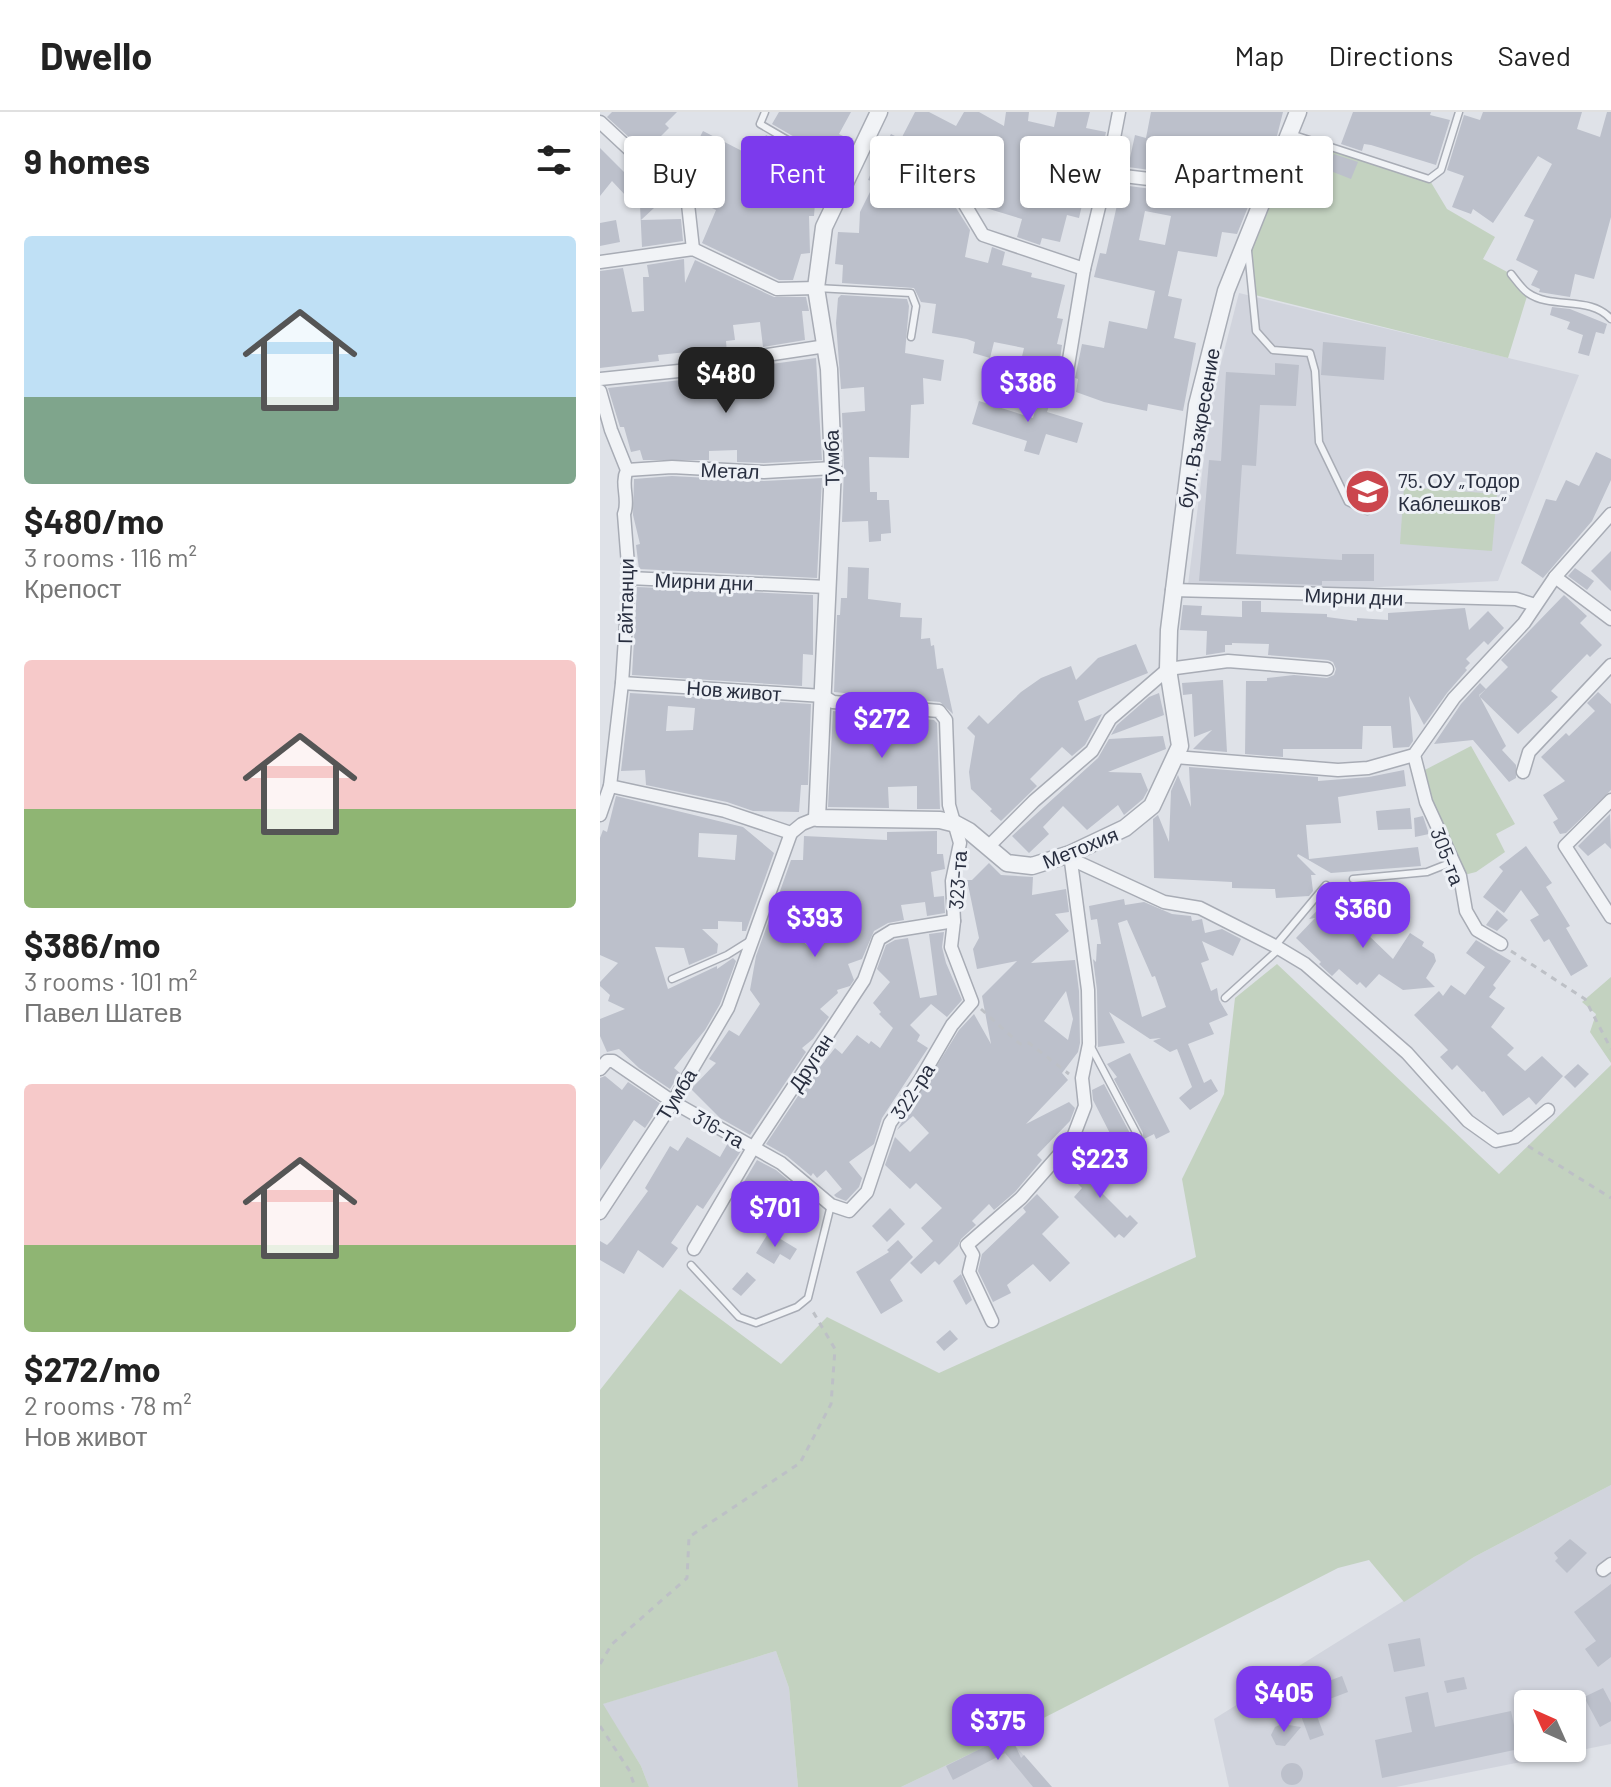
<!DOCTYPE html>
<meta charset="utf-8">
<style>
body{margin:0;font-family:Barlow,sans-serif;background:#f6f6f6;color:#222;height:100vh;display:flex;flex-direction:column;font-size:30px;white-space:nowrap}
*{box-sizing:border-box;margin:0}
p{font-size:26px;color:#767676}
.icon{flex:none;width:44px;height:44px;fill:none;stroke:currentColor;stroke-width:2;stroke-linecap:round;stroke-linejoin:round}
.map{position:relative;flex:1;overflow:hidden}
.details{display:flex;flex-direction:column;background:#fff;width:600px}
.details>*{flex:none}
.top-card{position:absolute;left:24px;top:24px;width:760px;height:72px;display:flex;gap:16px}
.needle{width:52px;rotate:315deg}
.controls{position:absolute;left:914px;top:1578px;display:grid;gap:16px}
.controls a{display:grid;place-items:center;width:72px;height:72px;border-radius:8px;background:#fff;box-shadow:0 2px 6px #0004;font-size:40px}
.price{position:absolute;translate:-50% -68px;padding:0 18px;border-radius:16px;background:#7c3aed;color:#fff;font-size:26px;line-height:52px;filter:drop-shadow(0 2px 4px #0008)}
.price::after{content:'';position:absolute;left:50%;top:48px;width:24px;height:18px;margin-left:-12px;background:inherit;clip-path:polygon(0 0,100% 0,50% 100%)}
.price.on{background:#222;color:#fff}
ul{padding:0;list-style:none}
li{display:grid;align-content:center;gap:16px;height:424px;padding:0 24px}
li span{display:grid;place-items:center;height:248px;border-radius:8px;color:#555}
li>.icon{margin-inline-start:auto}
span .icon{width:144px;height:144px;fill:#fffc;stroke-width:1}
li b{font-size:34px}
h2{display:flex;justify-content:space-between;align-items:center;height:96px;padding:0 24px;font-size:34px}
.pill{padding:0 28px;border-radius:8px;background:#fff;box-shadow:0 2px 6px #0004;font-size:28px;line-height:72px}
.pill.on{background:#7c3aed;color:#fff}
header{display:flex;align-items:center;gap:48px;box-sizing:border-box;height:112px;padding:0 40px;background:#fff;border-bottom:2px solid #e0e0e0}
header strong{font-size:38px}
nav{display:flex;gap:44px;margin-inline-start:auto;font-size:28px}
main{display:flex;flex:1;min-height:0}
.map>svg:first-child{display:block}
.built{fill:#d1d4dd;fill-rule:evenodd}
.green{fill:#c3d2c0}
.building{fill:#bcc0cb;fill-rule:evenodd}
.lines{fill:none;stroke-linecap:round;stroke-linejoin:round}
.service-casing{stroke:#a8acb5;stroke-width:9}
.minor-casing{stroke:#a8acb5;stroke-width:15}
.tertiary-casing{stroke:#a8acb5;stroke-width:19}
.path{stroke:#bdc0c6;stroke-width:3;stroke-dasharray:6 6;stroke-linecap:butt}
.service{stroke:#f1f3f6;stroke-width:6}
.minor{stroke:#f1f3f6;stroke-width:12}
.tertiary{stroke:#f1f3f6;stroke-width:16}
.labels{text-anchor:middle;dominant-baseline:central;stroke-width:6;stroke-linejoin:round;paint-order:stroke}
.street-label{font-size:20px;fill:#282e3f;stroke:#eef1f6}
.poi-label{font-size:20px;fill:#282e3f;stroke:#eef1f6;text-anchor:start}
</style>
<header>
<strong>Dwello</strong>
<nav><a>Map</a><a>Directions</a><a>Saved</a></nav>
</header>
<main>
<section class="details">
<h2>9 homes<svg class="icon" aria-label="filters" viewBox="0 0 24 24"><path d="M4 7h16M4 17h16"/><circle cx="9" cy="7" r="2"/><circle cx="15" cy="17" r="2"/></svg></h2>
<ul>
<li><span style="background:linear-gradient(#bfe0f5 65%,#7fa58c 0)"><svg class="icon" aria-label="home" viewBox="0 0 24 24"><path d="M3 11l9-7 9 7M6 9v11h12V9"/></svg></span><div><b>$480/mo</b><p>3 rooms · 116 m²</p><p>Крепост</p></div></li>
<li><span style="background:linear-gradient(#f6c9c9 60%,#8fb573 0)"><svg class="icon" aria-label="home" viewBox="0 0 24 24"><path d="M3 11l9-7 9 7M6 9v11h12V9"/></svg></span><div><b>$386/mo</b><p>3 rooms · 101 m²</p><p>Павел Шатев</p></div></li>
<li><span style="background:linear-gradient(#f6c9c9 65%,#8fb573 0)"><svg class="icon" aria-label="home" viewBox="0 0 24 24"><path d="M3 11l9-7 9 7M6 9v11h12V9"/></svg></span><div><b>$272/mo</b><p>2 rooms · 78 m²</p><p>Нов живот</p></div></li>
</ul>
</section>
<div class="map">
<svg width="1011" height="1675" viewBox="0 0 1011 1675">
<rect width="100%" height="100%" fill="#dfe2e8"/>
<g class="built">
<polygon points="639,181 979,263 898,469 740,477 588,473 611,290"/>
<path d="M1011 1373V1632L796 1675H629L614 1607 874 1445ZM928 1592H972V1636H928Z"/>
<polygon points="176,1539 189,1576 198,1675 49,1675 41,1654 2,1592"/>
<polygon points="407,1624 451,1675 301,1675"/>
</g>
<g class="green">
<polygon points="690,21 829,67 847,97 895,125 883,147 911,162 928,181 908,246 655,183 647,128"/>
<polygon points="804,375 897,382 892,439 800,432"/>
<polygon points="871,634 915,712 896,722 905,740 876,760 860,764 819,661"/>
<polygon points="677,852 899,1062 1011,953 1011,1373 874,1445 804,1490 769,1448 738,1456 420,1618 301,1675 198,1675 189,1576 176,1539 3,1592 41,1654 49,1675 0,1675 0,1278 80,1177 181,1252 227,1205 339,1261 596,1145 582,1067 624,982 635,886"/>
<polygon points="1011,865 1011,951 990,920 996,902 982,890"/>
</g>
<g class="building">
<polygon points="12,0 77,0 65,12 69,16 54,31 83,58 103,19 173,55 176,50 159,36 166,23 220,54 199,90 215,91 214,104 209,104 210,141 201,142 193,168 179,168 102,131 116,98 108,94 111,86 82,74 7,5"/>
<polygon points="179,0 251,0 239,22 247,26 234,48 172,12"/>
<polygon points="315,0 329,0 356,14 364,0 379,0 404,14 406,0 429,0 428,9 454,15 457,0 490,0 486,16 506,20 495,74 487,72 479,106 467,103 460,130 442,126 440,133 417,125 422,107 376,93 374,90 395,41 395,33 390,30 382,30 379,34 356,88 356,96 370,118 365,145 388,151 392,135 405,140 402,153 432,161 431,165 465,173 457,206 463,207 457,232 462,233 458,262 420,253 424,236 394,230 390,246 373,241 375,230 367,227 332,221 336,192 321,190 314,176 242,171 243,153 235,152 238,120 259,121 260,100 275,70 268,68 274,54 291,22 301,27"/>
<polygon points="551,0 683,0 677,24 657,73 528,55 535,23 546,26"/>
<polygon points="753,0 831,0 830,3 850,8 836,53 771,33 764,32 762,39 741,32"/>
<polygon points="883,0 982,0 977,17 1000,25 1007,0 1011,0 1011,105 994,167 975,162 970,185 939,180 940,177 931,173 938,159 916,148 934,108 924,104 952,52 938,44 893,111 873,97 871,102 852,95 864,64 847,58 864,3 880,8"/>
<polygon points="0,36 26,62 35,55 67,84 41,108 81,107 83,129 42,135 39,72 26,84 12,69 0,84"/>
<polygon points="734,42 758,50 751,67 728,58"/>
<path d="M514 72 650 90 637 122 622 120 617 145 578 139 568 184 582 187 574 226 596 231 583 299 548 292 547 299 504 290 476 280 478 267 475 266 482 232 504 236 509 209 547 217 555 179 494 165 500 141 506 142 517 93 511 92ZM545 99 571 104 565 133 539 128Z"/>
<polygon points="16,108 20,130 0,134 0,111"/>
<polygon points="84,147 85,171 95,148 174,185 206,185 209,199 202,199 205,228 163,235 160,210 133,213 135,228 126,229 127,242 107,247 106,238 58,243 59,249 0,256 0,159 23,156 32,200 44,199 43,165 49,165 47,153"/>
<polygon points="241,183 307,187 309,194 305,241 344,248 341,269 323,266 324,292 311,293 309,346 269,345 270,380 277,380 277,388 289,388 291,421 281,422 281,429 269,430 268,409 242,410 244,356 242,301 265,299 264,275 241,277 236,211 238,186"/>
<polygon points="952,195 970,197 1007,212 1004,222 996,220 989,244 978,241 983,223 967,217 970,210 950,203"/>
<polygon points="723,230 786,235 784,268 721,263"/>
<polygon points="216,246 222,348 164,351 137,350 137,338 109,339 109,348 43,348 40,338 31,340 24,315 20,315 8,276 109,265 156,254"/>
<polygon points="675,251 699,253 696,294 660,293 656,354 642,353 636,442 742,448 742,442 774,442 774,469 722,469 722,473 599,469 609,348 621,349 626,260 675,263"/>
<polygon points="440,281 452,285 447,300 483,311 477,331 446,322 439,343 424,339 427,329 372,312 379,289 433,306"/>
<polygon points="996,340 1011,347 1011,368 992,409 943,466 921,451 946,387 956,389 966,368 979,374"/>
<polygon points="72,364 164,369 222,366 217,466 39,457 36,433 40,432 33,403 34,367"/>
<polygon points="1011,439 1011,479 991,459"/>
<polygon points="248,455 269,456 268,487 301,491 300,505 322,506 321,527 330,526 331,534 334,533 337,557 343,556 353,602 340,590 234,580 237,503 240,503 241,486 247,486"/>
<polygon points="975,456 994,469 987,478 968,464"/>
<polygon points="37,475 213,483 213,543 203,542 202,574 32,563"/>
<polygon points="964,483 987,504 980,511 1002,533 990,545 987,542 951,579 958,585 918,622 879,584 886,577 879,583 906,634 902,638 916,653 916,666 909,670 873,628 834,632 861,592 880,571 886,577 908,555 901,548"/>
<polygon points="642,489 661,489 661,500 727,502 727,505 757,509 757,506 788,508 788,501 865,496 869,518 888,499 904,516 888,533 884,529 866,547 870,551 865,556 867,558 847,581 824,613 809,584 813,629 809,635 793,636 791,614 763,614 762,637 683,637 683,645 645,642 646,569 667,569 667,566 694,563 727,566 734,563 736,557 733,550 728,548 668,543 669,532 632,531 632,533 625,533 625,540 606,543 607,519 580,518 583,493 602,494 601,503 642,505"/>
<polygon points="536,532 548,561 478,589 485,609 502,602 485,633 472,644 462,635 430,667 437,674 401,709 390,699 392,697 371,677 369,660 375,624 367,616 379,603 388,612 421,580 441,566 471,554 476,568 498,546"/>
<polygon points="623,568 627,640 593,637 612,618 594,625 592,582 583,583 582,571"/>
<polygon points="998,580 1011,592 1011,678 966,721 960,722 953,710 958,707 943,683 965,669 941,645 966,621 969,624 995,599 987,591"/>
<path d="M30 581 211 592 208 673H201L199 700 153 699 127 690 46 673 45 658 21 659ZM68 594 95 596 93 618 66 619Z"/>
<polygon points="559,581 564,603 511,623 517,613 549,585"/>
<polygon points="233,599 334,608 337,611 340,697 317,697 317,674 288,675 289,696 228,695"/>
<polygon points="563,624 566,637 508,660 541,661 548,678 543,687 524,703 518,693 487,718 463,694 443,715 449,722 429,741 412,724 498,646 509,627"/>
<polygon points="589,655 718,665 718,669 769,665 804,658 806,674 738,685 741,711 706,713 709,747 818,735 821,754 731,761 698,742 697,744 716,763 711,763 713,779 709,784 676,786 675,777 632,776 632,770 554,766 553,707 558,703 569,730 571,679 578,663 591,695"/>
<path d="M16 684 143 715 174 741 146 819H142V810L118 809V817H102L118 832 117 841 89 853 84 836 55 835 68 877 117 854V857L133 846 136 849 120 892 105 918 74 956 80 961 70 977 39 956 19 937 7 940 0 924V907L25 897 8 889 10 883 0 874V870L18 851 0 843V726L3 718 7 720ZM99 721 137 723 135 748 98 745Z"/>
<polygon points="810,696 812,717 778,718 776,699"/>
<polygon points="1010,702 1011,737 1005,731 988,744 978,734"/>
<polygon points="823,704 829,722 815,725 814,706"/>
<polygon points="337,719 337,742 343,742 345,757 331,760 334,785 344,784 345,801 327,804 325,790 301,793 304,808 288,811 274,819 262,847 248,852 254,868 250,874 237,878 238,881 220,897 229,905 213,927 202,936 206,940 150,1023 120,1006 91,977 116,951 109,947 129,918 139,924 160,892 150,878 156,844 172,800 212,838 210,796 173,799 191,748 203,748 204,724 287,728 287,720"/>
<polygon points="926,734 952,771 946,775 970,814 966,816 988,854 971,864 949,827 944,830 930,808 939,803 921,778 904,801 883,785 903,759 899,755"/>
<path d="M389 751 401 763 433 765 432 783 466 777 469 800 455 802 469 819 431 851 475 848 479 879 480 931 478 940 462 961 468 968 426 1012 469 990 475 996 470 1009 437 1043 442 1048 415 1080 394 1098 389 1092 372 1109 376 1113 361 1127 358 1134 339 1153 335 1149 321 1162 310 1151 333 1129 321 1116 342 1096 316 1071 310 1077 285 1053 295 1025 310 1040 329 1021 313 1004 297 1018 359 918 374 902 391 932 382 884 417 849 377 857 373 837 379 826 367 768H372ZM466 879 473 907 468 928 444 909Z"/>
<polygon points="781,770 783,790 757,776 757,773"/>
<polygon points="734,781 769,814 764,819 793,847 810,821 824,830 822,834 834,842 836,849 826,866 835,875 803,878 779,862 766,876 760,870 757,873 739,857 732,864 719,852 721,850 696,826 715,806 709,807"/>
<path d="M524 787 525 793 544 790 572 802 591 804 592 809 602 807 605 821 622 817 641 827 633 844 602 829 609 848 601 851 611 879 617 876 619 888 628 903 609 911 614 922 588 932 604 971 611 967 618 979 590 998 579 986 592 975 577 937 570 940 553 929 561 926 550 927 509 900 525 931 498 935 497 878 493 847 496 850 497 832H501L497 807 491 808 489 794ZM527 808 552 865 555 864 566 895 542 905 518 811Z"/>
<polygon points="897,798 908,808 897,819 886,813"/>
<polygon points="344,820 342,835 346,851 362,888 347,905 331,892 310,913 320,923 317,929 328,936 282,1006 274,1032 249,1050 262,1066 259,1075 246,1089 236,1085 234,1083 242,1077 226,1058 217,1066 213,1061 211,1064 187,1044 166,1032 218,954 220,955 235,936 242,942 257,923 269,932 271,929 280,936 293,916 279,902 281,900 273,891 290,870 277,857 286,833 295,828 308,826 320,886 337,883 329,822"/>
<polygon points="876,828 911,849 893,873 896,876 889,885 905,896 891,915 914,936 907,943 925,959 942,944 963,964 936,993 929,985 903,1004 884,979 882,980 857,953 852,958 840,945 848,938 814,903 839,879 843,884 851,873 865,883 885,855 866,841"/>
<polygon points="530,941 570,1020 556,1027 554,1022 542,1028 543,1021 514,967 517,965 507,952"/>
<polygon points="978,952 989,962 975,976 964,965"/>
<polygon points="5,964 22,978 28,970 61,992 45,1016 34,1008 0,1058 0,966"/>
<polygon points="504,972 533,1027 538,1030 532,1033 534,1037 521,1043 493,988 492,978"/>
<polygon points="87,1025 120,1045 128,1031 141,1039 103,1097 97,1093 71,1131 78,1136 63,1156 38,1138 24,1162 0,1148 0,1129 7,1133 12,1128 48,1079 45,1076 70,1034 78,1039"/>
<polygon points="157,1048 176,1058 202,1080 191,1098 179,1091 159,1117 135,1100 148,1083 139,1078"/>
<polygon points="473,1049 488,1063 497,1054 502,1054 512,1065 499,1078 527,1106 530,1103 538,1111 524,1126 519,1122 515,1126 474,1085 482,1076 464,1058"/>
<polygon points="437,1082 459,1105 442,1122 470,1151 450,1170 433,1152 407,1173 411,1181 393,1190 378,1159 382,1142 424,1102 426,1100 423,1096"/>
<polygon points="290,1096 305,1112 287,1130 272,1114"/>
<polygon points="169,1120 197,1137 190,1148 180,1142 174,1152 156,1141"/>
<polygon points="298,1128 313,1145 290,1168 303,1189 281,1202 256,1160 289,1140 287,1138"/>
<polygon points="147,1160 156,1168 141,1184 132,1177"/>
<polygon points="361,1162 372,1188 366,1193 353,1169"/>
<polygon points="350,1218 358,1227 344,1239 336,1230"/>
<polygon points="970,1427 987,1441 967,1461 955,1449 958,1446 954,1441"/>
<polygon points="1011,1472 1011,1545 998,1555 985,1537 996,1529 974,1500"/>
<polygon points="820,1526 825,1554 794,1560 788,1532"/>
<polygon points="742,1564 748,1580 714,1593 707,1577"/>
<polygon points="864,1565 867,1577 847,1581 844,1569"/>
<polygon points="1003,1576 1011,1591 1011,1609 1000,1615 984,1585"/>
<polygon points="828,1580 835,1615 911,1599 919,1637 782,1666 775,1628 812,1620 805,1585"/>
<polygon points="714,1596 724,1623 710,1628 700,1601"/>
<polygon points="682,1612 701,1615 685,1634 676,1633 671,1623 675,1615"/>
<polygon points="410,1622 421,1646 424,1643 452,1675 433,1675 405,1641 353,1668 346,1654"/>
<circle cx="692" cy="1662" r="11"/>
</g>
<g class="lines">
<defs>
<g id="service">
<polyline points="165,0 160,12 246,62"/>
<polyline points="691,22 829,67 841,58 859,0"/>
<polyline points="648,139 656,219 673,238 710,241 715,259 719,330 748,390 767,399"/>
<path d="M911 162C916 168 922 177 928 181 952 198 990 183 1011 207"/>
<polyline points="216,176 311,181 316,194 311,225"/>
<polyline points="753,767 827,760 855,749"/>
<polyline points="675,834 726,773"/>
<polyline points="72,867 127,843 151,828"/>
<polyline points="625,886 680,836"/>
<polyline points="491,935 538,1024"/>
<polyline points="91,1153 139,1205 156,1211 197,1195 208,1186 231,1093"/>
</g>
<g id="minor">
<polyline points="0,10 88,92 93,137"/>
<polyline points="387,38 364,91 383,123 484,157"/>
<polyline points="507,62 608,74 665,84"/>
<polyline points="0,150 93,137 177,177 216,176"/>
<polyline points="0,267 108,256 154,245 226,234"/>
<path d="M0 279 11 318 27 358C20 373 30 387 24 402L29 466 22 571 10 674 0 703"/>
<polyline points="463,284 484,157 507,62 519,0"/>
<polyline points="27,358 72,355 164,360 233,356"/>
<polyline points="955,465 1011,507"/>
<polyline points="29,466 227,475"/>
<polyline points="572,478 916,487 935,493"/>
<polyline points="814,643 826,690 860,764 866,799 877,818 901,832"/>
<polyline points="575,645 738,658 768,656 814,643 854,586 924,511 955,465 1011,402"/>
<polyline points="923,660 929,640 1011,553"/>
<polyline points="10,674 125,699 191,721 202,712 217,706"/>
<polyline points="1011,688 965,734 1011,805"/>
<polyline points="389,734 434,689 492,639 510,607 568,557 628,549 727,557"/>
<polyline points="471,747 564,790 600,796 675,834 705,852 807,941 868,1009 896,1029 915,1025 948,998"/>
<polyline points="0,957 7,949 13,949 73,990 181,1051 231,1093 249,1099 267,1080 290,1011 320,968 352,913 372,890 351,835 354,809 352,769 360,731 349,693 346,608 339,599 233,590 223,584 22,571"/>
<polyline points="0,1101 73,990 128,896 191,721"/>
<polyline points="94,1137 153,1036 264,868 279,827 292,819 354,809"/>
<polyline points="392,1209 369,1160 373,1143 367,1133 421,1086 472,1028 485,994 482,966 489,932 488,878 470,742"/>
<polyline points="1003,1458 1011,1452"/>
</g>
<polyline id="tertiary" points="279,0 224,115 216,176 229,257 233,356 217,706 340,708 356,712 369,719 407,751 432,754 470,742 525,716 552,694 580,634 568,557 569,518 597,293 626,179 698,0"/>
</defs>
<use href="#service" class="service-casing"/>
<use href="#minor" class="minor-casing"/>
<use href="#tertiary" class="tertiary-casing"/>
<g class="path">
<polyline points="911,839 985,887 1011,937"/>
<polyline points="381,897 420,932 429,931 469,962"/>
<polyline points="928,1034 1011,1086"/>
<polyline points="0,1552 12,1532 87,1466 89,1425 200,1351 231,1292 235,1237 212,1198"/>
<polyline points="0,1614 29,1658 35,1675"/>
</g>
<use href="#service" class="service"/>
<use href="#minor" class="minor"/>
<use href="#tertiary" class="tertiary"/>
</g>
<defs>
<symbol id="school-disc" viewBox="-11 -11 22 22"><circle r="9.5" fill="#cb464d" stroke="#eef1f6"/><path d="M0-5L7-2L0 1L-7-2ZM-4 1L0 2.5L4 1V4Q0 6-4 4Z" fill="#fff"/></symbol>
</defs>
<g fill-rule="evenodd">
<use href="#school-disc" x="742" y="354" width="51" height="51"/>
</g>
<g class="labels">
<g class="street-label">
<text transform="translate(598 316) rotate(-80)">бул. Възкресение</text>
<text transform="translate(231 346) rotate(-91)">Тумба</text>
<text transform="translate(130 358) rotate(2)">Метал</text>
<text transform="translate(104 469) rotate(2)">Мирни дни</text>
<text transform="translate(754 484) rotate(2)">Мирни дни</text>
<text transform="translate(25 489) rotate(-89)">Гайтанци</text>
<text transform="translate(134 578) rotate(4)">Нов живот</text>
<text transform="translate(480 735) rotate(-22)">Метохия</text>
<text transform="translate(848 744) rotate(69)">305-та</text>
<text transform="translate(357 768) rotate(-86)">323-та</text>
<text transform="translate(210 950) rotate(-57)">Друган</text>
<text transform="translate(312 979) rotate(-57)">322-ра</text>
<text transform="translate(76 982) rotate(-58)">Тумба</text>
<text transform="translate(119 1016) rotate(30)">316-та</text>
</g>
<g class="poi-label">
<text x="798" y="368">75. ОУ „Тодор<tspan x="798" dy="23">Каблешков“</tspan></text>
</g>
</g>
</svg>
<div class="controls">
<a><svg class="needle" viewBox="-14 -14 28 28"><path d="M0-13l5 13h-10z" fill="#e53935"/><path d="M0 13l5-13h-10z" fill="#767676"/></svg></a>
</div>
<b class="price on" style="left:126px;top:303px">$480</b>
<b class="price" style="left:428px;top:312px">$386</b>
<b class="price" style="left:282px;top:648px">$272</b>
<b class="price" style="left:763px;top:838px">$360</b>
<b class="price" style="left:215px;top:847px">$393</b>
<b class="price" style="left:500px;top:1088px">$223</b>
<b class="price" style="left:175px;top:1137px">$701</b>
<b class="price" style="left:684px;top:1622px">$405</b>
<b class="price" style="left:398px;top:1650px">$375</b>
<div class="top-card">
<a class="pill">Buy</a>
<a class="pill on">Rent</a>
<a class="pill">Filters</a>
<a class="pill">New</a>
<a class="pill">Apartment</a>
</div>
</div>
</main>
